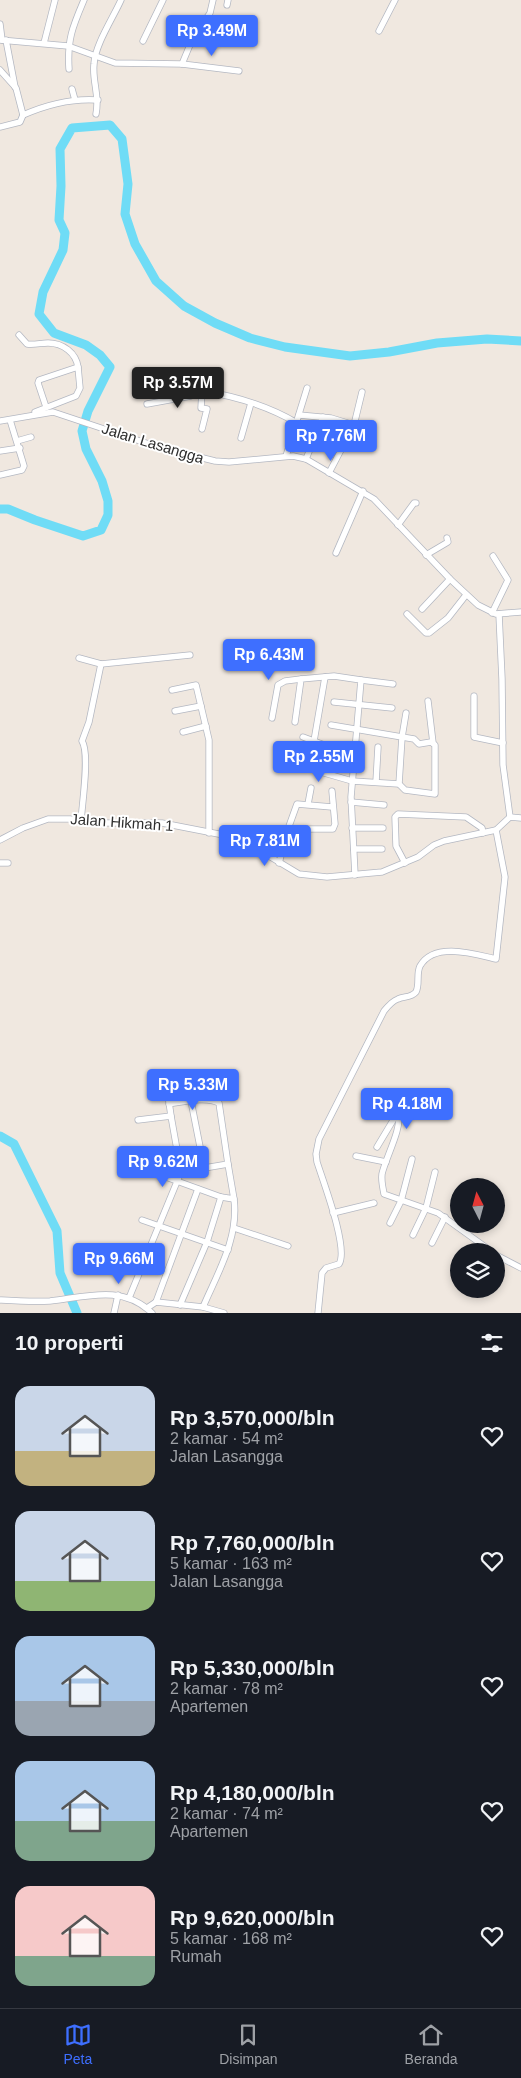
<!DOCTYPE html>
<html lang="id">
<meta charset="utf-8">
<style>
body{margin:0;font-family:Helvetica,sans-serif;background:#20242c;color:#f1f3f6;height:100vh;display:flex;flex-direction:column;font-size:19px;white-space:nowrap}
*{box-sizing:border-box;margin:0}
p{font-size:16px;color:#9ea1a6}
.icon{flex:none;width:28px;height:28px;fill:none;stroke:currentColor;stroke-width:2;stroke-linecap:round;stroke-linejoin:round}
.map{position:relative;height:1313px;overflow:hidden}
.sheet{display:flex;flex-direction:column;background:#171b24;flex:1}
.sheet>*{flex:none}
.needle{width:32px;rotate:354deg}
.buttons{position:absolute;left:450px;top:1178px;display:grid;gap:10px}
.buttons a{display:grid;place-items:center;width:55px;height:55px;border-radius:50%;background:#171b24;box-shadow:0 2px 8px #0003;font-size:25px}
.price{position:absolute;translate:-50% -42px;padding:0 11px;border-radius:5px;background:#3e6fff;color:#fff;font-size:16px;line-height:32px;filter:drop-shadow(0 1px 2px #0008)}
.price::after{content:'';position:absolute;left:50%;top:30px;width:15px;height:11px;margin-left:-8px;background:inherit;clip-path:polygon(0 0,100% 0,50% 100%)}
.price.selected{background:#222;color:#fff}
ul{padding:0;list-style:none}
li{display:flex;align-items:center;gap:15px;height:125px;padding:0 15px}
li span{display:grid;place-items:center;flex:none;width:140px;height:100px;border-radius:15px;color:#555}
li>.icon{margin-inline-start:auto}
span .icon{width:60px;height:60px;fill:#fffc;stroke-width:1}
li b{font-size:21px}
h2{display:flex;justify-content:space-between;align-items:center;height:60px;padding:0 15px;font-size:21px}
.dock{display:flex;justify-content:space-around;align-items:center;height:70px;border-top:1px solid #363941;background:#171b24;font-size:14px;color:#9ea1a6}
.dock a{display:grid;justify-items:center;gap:2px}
.dock .selected{color:#3e6fff}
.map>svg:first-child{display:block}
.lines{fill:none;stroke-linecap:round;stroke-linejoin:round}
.river{stroke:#6fdcf6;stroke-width:9}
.minor-casing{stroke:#b4b8c2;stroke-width:7}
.minor{stroke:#fff;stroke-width:5.5}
.labels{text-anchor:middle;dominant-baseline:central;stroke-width:4;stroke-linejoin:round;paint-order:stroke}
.street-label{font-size:15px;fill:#2e2e2e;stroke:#fff}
</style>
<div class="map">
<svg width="521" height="1313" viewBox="0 0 521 1313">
<rect width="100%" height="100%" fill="#f0e8e0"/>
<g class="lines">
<g class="river">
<polyline points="0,509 8,509 35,520 83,536 101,530 108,515 108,501 102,481 86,449 82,431 88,411 110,367 100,355 86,345 54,333 39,314 43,292 63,250 65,233 59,220 61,186 60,149 72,128 110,125 122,139 128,184 125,214 135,244 156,281 184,306 215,323 250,338 285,347 350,356 389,352 437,343 487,339 521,341"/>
<polyline points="0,1136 14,1144 57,1231 60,1273 77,1313"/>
</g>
<defs>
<g id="minor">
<polyline points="227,5 228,0"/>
<polyline points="0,24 2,40"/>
<polyline points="379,31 395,0"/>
<polyline points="0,40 68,46 115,63 182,64 192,40 210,13 213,0"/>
<polyline points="6,40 15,87"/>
<polyline points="143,41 163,0"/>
<polyline points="44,43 55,0"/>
<polyline points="182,64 239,71"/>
<path d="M69 69C67 39 73 26 84 0"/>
<polyline points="0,70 16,88 23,115 20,122 0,127"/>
<polyline points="72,89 75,100"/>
<path d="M96 114C100 95 92 82 94 64 95 45 113 18 121 0"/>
<path d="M23 115C48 104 71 98 98 100"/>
<path d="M19 335 27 344C34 345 41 343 48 343 63 343 76 353 78 367"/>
<polyline points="147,404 191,396 192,390 202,391"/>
<polyline points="35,412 76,396 80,388 78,367 39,380 38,383 46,407"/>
<polyline points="299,415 331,418 354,425"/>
<polyline points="0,421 53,412 158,447 215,461 229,462 293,456 306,459 374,499 450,579 478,605 496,614 521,612"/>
<path d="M202 429 207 409 201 408 202 391C235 396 268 406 297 423"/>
<polyline points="241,438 251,403"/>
<polyline points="17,441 31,437"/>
<polyline points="0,451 20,448"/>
<polyline points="286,456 307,388"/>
<polyline points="306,459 323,417"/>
<polyline points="329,473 354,425 362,392"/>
<polyline points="0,475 22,470 24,466 10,420"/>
<polyline points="398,525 414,503 416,503"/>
<polyline points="336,553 363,491"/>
<polyline points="426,555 448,542 447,538"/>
<polyline points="422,609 450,579"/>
<polyline points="492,613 508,580 493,556"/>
<polyline points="407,614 426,633 429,633 448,618 466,595"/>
<polyline points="499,614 502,679 503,765 510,817"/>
<polyline points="79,658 101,664 190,655"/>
<polyline points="361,680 393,684"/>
<polyline points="172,690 196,685 209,740 209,833"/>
<polyline points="474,696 474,737 503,743"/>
<polyline points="428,701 433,743"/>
<polyline points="334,702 392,708"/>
<polyline points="175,711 201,706"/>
<polyline points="272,718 278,685 285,681 301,679"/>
<polyline points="295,722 301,679 334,676 361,680 351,797 355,875"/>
<polyline points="331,725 402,737 399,784"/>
<polyline points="183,732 206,726"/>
<polyline points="303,737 354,756"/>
<polyline points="314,741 325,677"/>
<polyline points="293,764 352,781 399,784 405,790 435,794 435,745 431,742 419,744 414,739 402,737 406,713"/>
<polyline points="376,782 378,747"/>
<polyline points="351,802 384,805"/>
<polyline points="308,804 311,788"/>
<polyline points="332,807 297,804 288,829 333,829 335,824 332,791"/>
<path d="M81 821C82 805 90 753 82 741L89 722 101 664"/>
<polyline points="352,828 383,828"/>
<polyline points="0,840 23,828 48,819 70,819 93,823 162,823 239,838 299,874 327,877 382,872 418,857 434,845 444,841 496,830 510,817 521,818"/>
<polyline points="354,849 382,849"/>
<polyline points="0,863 8,863"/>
<polyline points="279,863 288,829"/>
<polyline points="405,863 396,846 395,817 398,814 466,817 482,828 483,833"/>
<polyline points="166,1081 171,1116"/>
<polyline points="191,1101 204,1167"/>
<path d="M398 1113C403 1127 385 1159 382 1174 381 1181 383 1188 384 1194L438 1213 491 1251"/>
<polyline points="138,1120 171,1116 181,1172"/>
<polyline points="377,1147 404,1102"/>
<polyline points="356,1156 386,1162"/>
<polyline points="152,1172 221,1197 234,1199 228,1164"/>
<polyline points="333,1213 374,1203"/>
<polyline points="142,1220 228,1250"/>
<polyline points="390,1223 401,1201 412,1159"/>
<polyline points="234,1228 288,1246"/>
<polyline points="413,1235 426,1208 435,1172"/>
<polyline points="432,1243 445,1217"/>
<polyline points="496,1255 521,1268"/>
<path d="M129 1298 181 1172 228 1164 219 1103C206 1096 183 1102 169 1104"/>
<path d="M0 1300C17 1301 33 1302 50 1301 86 1297 122 1284 152 1313"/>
<polyline points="156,1302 198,1189"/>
<polyline points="180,1305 207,1242 221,1197"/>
<polyline points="203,1307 224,1313"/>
<path d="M147 1308 156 1302 203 1307C218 1272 239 1238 234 1199"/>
<polyline points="114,1313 118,1295"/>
<path d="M318 1313 322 1273 326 1268 339 1264C349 1249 323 1181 317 1162L316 1154 319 1139 384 1011C388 1006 392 1001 398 999 404 996 411 998 416 992 420 984 416 974 420 966 434 941 475 954 496 959L505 877 496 830"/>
</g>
</defs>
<use href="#minor" class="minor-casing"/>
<use href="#minor" class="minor"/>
</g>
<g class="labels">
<g class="street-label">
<text transform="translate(153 443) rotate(17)">Jalan Lasangga</text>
<text transform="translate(122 822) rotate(4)">Jalan Hikmah 1</text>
</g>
</g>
</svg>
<div class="buttons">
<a><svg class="needle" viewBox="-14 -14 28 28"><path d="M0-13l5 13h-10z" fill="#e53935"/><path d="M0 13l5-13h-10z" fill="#9ea1a6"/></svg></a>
<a><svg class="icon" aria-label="layers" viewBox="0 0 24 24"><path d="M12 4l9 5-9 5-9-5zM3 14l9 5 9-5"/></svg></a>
</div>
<b class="price" style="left:212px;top:57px">Rp 3.49M</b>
<b class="price selected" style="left:178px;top:409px">Rp 3.57M</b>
<b class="price" style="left:331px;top:462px">Rp 7.76M</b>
<b class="price" style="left:269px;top:681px">Rp 6.43M</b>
<b class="price" style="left:319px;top:783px">Rp 2.55M</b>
<b class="price" style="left:265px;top:867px">Rp 7.81M</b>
<b class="price" style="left:193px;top:1111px">Rp 5.33M</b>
<b class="price" style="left:407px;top:1130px">Rp 4.18M</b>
<b class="price" style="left:163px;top:1188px">Rp 9.62M</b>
<b class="price" style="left:119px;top:1285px">Rp 9.66M</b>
</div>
<section class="sheet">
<h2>10 properti<svg class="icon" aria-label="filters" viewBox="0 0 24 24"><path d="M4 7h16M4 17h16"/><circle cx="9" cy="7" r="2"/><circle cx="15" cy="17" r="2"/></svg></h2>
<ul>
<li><span style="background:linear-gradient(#c9d6e8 65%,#c2b280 0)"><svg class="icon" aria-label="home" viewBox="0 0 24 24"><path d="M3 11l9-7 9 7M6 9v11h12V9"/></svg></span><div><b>Rp 3,570,000/bln</b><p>2 kamar · 54 m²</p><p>Jalan Lasangga</p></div><svg class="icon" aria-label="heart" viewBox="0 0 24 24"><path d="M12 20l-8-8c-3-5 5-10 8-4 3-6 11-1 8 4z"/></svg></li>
<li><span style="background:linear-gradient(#c9d6e8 70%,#8fb573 0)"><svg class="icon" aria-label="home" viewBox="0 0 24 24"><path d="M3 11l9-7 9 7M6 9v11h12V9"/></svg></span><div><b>Rp 7,760,000/bln</b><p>5 kamar · 163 m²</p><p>Jalan Lasangga</p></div><svg class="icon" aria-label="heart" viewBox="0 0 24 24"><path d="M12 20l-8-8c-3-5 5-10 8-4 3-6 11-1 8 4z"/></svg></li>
<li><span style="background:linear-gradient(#a9c7e8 65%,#9aa5b1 0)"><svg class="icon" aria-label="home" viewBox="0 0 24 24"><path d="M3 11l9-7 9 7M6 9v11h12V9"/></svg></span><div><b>Rp 5,330,000/bln</b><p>2 kamar · 78 m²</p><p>Apartemen</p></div><svg class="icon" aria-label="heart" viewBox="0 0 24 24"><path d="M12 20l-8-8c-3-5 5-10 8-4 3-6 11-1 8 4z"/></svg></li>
<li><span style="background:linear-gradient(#a9c7e8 60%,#7fa58c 0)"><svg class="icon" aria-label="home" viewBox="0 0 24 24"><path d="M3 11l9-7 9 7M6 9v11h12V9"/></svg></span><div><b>Rp 4,180,000/bln</b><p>2 kamar · 74 m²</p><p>Apartemen</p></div><svg class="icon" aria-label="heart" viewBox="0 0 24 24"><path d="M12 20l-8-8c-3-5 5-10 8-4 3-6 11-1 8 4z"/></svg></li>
<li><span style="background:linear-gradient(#f6c9c9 70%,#7fa58c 0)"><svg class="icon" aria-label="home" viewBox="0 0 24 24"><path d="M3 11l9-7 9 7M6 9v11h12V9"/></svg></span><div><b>Rp 9,620,000/bln</b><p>5 kamar · 168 m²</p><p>Rumah</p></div><svg class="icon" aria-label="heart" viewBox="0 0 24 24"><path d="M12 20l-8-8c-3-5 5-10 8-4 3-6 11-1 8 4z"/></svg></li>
</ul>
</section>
<nav class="dock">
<a class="selected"><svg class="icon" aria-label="map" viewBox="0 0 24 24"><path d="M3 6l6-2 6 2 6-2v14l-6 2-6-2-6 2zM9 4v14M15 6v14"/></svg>Peta</a>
<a><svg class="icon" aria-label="saved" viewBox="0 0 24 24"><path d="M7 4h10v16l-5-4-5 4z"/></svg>Disimpan</a>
<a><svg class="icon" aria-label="home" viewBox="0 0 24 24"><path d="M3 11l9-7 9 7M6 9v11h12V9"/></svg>Beranda</a>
</nav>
